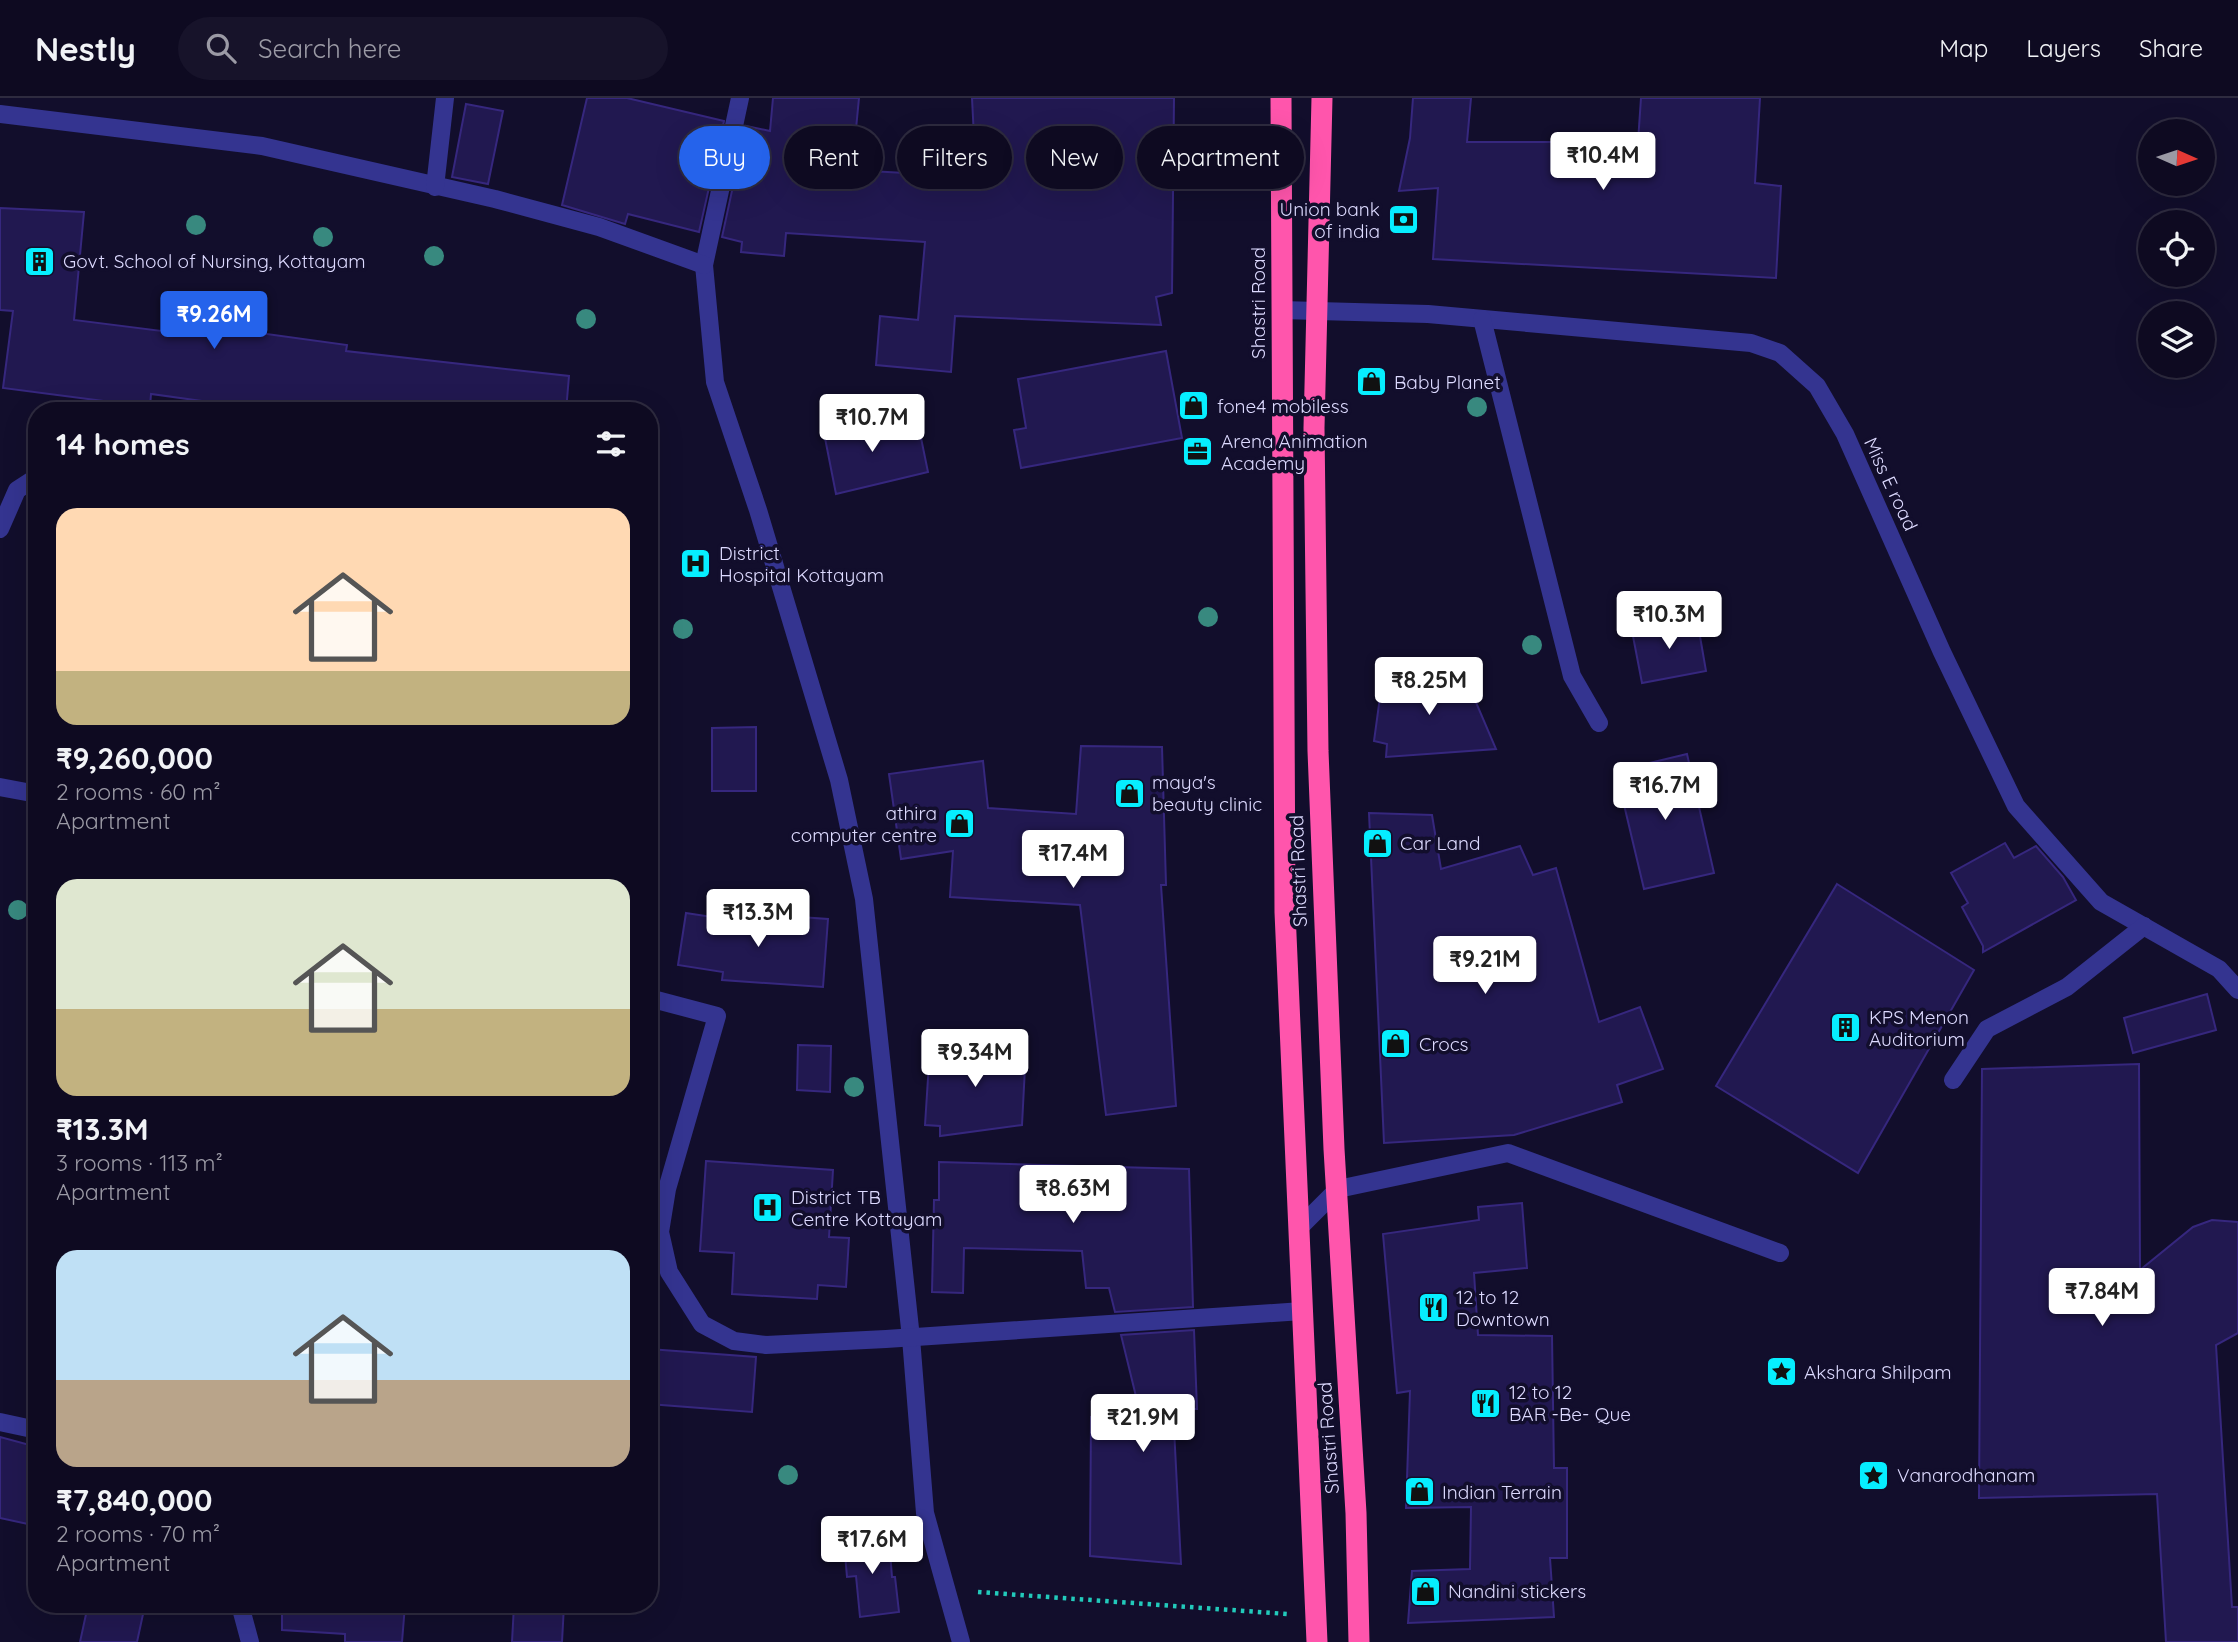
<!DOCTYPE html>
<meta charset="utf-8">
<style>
body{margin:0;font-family:Quicksand,sans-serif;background:#17132a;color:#f1f3f6;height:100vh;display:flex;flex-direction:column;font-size:26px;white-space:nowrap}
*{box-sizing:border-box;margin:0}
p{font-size:23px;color:#9b9aa5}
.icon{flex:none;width:38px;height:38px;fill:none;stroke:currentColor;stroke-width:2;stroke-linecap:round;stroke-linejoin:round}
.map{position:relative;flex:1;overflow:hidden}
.drawer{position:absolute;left:28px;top:304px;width:630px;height:1211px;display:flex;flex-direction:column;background:#0e0a21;border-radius:28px;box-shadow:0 7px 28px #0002,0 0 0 2px #2e2b3f}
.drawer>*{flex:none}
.banner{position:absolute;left:679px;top:28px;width:665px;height:63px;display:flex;gap:14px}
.needle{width:46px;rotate:93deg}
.controls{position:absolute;left:2138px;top:21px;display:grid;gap:14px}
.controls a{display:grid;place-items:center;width:77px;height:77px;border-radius:50%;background:#0e0a21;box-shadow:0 7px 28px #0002,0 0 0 2px #2e2b3f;font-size:35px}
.price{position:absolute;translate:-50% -60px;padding:0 16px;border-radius:7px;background:#fff;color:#222;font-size:23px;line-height:46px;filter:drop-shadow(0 2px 4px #0008)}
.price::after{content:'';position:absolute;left:50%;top:42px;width:21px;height:16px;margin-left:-10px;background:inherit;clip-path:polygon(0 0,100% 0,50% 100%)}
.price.on{background:#2563eb;color:#fff}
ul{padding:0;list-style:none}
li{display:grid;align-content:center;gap:14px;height:371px;padding:0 28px}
li span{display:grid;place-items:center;height:217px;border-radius:21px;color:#555}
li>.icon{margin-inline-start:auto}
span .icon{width:126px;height:126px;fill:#fffc;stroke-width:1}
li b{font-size:30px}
h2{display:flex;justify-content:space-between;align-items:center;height:84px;padding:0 28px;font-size:30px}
.tag{padding:0 24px;border-radius:32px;background:#0e0a21;box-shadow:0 7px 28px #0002,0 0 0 2px #2e2b3f;font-size:24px;line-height:63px}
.tag.on{background:#2563eb;color:#fff}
header{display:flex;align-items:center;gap:42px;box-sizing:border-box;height:98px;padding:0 35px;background:#0e0a21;border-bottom:2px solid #2e2b3f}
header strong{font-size:33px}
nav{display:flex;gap:38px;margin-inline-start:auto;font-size:24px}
.search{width:490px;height:63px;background:#17132a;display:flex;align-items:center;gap:18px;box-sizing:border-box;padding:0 24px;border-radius:38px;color:#9b9aa5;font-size:26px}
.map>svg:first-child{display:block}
.building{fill:#211850;stroke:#36277e;stroke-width:2}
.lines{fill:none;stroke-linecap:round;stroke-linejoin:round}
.path{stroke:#22cabb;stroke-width:4.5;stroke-dasharray:3.5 5;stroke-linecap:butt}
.minor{stroke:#343490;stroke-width:18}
.highway{stroke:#ff55ac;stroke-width:21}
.tree{fill:#38897f}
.labels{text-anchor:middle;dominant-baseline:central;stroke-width:7;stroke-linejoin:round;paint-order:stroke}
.poi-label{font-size:19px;fill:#dddaff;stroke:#120e2c;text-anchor:start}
.street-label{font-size:19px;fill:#dddaff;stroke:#120e2c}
</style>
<header>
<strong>Nestly</strong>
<div class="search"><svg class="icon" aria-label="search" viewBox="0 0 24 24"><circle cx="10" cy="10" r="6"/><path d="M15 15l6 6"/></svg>Search here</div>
<nav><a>Map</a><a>Layers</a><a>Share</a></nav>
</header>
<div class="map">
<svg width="2238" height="1544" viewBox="0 0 2238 1544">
<rect width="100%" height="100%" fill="#120e2c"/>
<g class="building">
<polygon points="587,0 627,0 724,23 699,134 628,116 625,126 562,107"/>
<polygon points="773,0 859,0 852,72 976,79 972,0 1174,0 1172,195 1156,199 1161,227 955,218 951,274 876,267 880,218 918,222 925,144 786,135 784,158 741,154 742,144 722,139 746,28 770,33"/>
<polygon points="1413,0 1471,0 1467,44 1638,44 1641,0 1760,0 1755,85 1781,88 1776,180 1433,161 1438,90 1399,93 1410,40"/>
<polygon points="466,6 503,13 488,86 452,79"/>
<polygon points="0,110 84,114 74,222 185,236 187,225 347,247 346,253 569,278 566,313 275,313 151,296 150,309 3,290 13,213 0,212"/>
<polygon points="1166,253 1182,340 1021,370 1014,332 1026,330 1018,281"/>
<polygon points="856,319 920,335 928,374 836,396 823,330"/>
<polygon points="1697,521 1706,573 1642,585 1632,533"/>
<polygon points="1383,577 1466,581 1496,651 1386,659 1387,646 1374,643"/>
<polygon points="756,629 756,693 712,693 712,630"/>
<polygon points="1081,648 1162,649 1166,787 1161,787 1176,1008 1106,1017 1080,807 950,799 953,753 901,761 889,676 983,663 988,710 1076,716"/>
<polygon points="1687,656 1714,775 1644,791 1616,673"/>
<polygon points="1369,715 1432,717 1441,771 1520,748 1533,777 1556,770 1599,924 1640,909 1663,971 1617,987 1622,1004 1514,1037 1384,1045"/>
<polygon points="2005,745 2014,760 2036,748 2063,779 2076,802 1983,854 1983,848 1962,809 1968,805 1951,775"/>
<polygon points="1837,786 1974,872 1858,1075 1716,988"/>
<polygon points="686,815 771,828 771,817 828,821 823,889 722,882 723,874 678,867"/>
<polygon points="2207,896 2216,932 2133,955 2124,920"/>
<polygon points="798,947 831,948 830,994 797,992"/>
<polygon points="930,949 1026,950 1022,1027 940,1038 940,1028 925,1027"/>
<polygon points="2139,966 2140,1172 2193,1129 2212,1122 2238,1124 2238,1235 2216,1247 2232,1509 2238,1509 2238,1544 2166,1544 2157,1396 1979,1400 1982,971"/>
<polygon points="706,1063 833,1072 829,1139 849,1140 846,1189 818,1187 817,1201 732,1196 734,1155 700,1153"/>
<polygon points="939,1064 1189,1071 1193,1209 1115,1214 1109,1190 1086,1190 1082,1153 964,1150 963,1195 932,1194 934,1102 939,1102"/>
<polygon points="1522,1105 1527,1170 1474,1175 1478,1237 1552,1238 1554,1370 1567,1370 1567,1460 1550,1460 1554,1519 1408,1525 1412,1473 1470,1471 1471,1409 1406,1410 1410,1293 1397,1295 1383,1136 1479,1122 1478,1109"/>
<polygon points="1194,1232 1197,1311 1173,1311 1181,1466 1090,1458 1091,1319 1142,1323 1121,1237"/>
<polygon points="649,1251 756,1259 752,1314 649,1306"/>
<polygon points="0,1339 37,1349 37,1428 0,1420"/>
<polygon points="889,1441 892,1479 895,1479 899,1514 860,1519 856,1478 847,1479 844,1444"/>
<polygon points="88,1507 145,1507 137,1544 80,1544"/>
<polygon points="282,1507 405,1507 402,1544 345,1544 345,1536 282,1532"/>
<polygon points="514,1507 564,1507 562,1544 512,1544"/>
</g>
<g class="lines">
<polyline class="path" points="978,1494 1287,1516"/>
<g class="minor">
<polyline points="740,0 704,167 715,284 758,412 839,682 864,801 911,1240 925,1415 961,1544"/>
<polyline points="0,16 262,48 495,101 599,129 704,167"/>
<polyline points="435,89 445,0"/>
<polyline points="1281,212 1428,216 1751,245 1780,255 1817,288 1845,336 1942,554 2016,708 2101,804 2219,871 2238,892"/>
<polyline points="1482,221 1572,578 1599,625"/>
<polyline points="0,431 17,392 37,379"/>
<polyline points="0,689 37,696"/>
<polyline points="649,900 717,918 667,1091 660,1134 669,1174 702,1226 734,1243 766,1247 886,1241 1302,1213"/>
<polyline points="1953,982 1987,931 2067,889 2144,828"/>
<polyline points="1299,1130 1338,1091 1508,1055 1780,1155"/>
<polyline points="0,1324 37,1332"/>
<polyline points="240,1507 250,1544"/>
</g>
<g class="highway">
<polyline points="1281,0 1285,814 1317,1544"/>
<polyline points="1322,0 1314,330 1318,653 1334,1051 1356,1415 1359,1544"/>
</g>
</g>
<g class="tree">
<circle cx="196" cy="127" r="10"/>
<circle cx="323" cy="139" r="10"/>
<circle cx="434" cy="158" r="10"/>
<circle cx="586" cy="221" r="10"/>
<circle cx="1477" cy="309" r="10"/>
<circle cx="1208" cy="519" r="10"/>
<circle cx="683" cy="531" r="10"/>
<circle cx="1532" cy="547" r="10"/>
<circle cx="18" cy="812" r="10"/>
<circle cx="854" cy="989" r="10"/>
<circle cx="788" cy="1377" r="10"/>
</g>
<defs>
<symbol id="bank-square" viewBox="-11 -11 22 22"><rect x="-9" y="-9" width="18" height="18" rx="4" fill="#06eeff" stroke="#120e2c"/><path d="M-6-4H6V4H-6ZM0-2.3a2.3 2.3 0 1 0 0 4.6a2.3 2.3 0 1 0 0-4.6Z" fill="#111"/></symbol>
<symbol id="building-square" viewBox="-11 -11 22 22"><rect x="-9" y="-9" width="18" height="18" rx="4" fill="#06eeff" stroke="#120e2c"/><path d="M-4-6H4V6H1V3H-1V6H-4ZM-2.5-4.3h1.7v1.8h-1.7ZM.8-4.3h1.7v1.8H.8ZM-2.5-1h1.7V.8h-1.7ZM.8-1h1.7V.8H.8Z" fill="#111"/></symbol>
<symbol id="shop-square" viewBox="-11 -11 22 22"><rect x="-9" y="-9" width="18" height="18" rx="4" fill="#06eeff" stroke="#120e2c"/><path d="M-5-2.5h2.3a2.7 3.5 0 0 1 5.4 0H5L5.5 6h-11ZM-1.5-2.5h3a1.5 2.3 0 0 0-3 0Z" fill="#111"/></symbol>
<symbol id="office-square" viewBox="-11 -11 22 22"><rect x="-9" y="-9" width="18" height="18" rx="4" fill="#06eeff" stroke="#120e2c"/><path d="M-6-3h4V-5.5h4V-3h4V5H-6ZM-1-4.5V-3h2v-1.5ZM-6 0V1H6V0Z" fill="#111"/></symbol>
<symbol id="hospital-square" viewBox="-11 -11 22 22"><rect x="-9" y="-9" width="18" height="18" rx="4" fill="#06eeff" stroke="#120e2c"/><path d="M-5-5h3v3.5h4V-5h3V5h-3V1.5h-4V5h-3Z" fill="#111"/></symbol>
<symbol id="restaurant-square" viewBox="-11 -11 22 22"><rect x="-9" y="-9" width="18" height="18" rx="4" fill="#06eeff" stroke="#120e2c"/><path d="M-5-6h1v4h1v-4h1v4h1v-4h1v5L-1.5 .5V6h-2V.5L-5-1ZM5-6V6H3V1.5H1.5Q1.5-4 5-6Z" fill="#111"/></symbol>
<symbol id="sight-square" viewBox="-11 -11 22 22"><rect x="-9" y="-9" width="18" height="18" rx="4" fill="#06eeff" stroke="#120e2c"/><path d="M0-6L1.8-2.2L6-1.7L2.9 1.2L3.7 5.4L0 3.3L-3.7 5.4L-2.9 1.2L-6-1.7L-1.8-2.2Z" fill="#111"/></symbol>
</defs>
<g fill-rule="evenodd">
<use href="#bank-square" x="1386" y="104" width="35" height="35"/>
<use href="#building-square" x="22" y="146" width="35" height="35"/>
<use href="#shop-square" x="1354" y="266" width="35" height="35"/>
<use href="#shop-square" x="1176" y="290" width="35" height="35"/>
<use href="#office-square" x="1180" y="336" width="35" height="35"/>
<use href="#hospital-square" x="678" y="448" width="35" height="35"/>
<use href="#shop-square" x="1112" y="678" width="35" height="35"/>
<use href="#shop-square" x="942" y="708" width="35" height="35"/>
<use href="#shop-square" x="1360" y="728" width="35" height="35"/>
<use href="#building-square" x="1828" y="912" width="35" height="35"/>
<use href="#shop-square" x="1378" y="928" width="35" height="35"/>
<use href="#hospital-square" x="750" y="1092" width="35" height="35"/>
<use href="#restaurant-square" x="1416" y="1192" width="35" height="35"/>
<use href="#sight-square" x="1764" y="1256" width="35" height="35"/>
<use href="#restaurant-square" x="1468" y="1288" width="35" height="35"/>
<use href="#sight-square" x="1856" y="1360" width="35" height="35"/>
<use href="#shop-square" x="1402" y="1376" width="35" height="35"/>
<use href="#shop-square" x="1408" y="1476" width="35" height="35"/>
</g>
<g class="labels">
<g class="poi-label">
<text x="1380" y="111" text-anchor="end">Union bank<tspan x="1380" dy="22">of india</tspan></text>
<text x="63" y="163">Govt. School of Nursing, Kottayam</text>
<text x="1394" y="284">Baby Planet</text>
<text x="1217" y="308">fone4 mobiless</text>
<text x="1221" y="343">Arena Animation<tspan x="1221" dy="22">Academy</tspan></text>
<text x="719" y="455">District<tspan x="719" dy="22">Hospital Kottayam</tspan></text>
<text x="1152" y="684">maya's<tspan x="1152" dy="22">beauty clinic</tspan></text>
<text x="937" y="715" text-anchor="end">athira<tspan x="937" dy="22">computer centre</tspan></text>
<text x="1400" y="745">Car Land</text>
<text x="1869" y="919">KPS Menon<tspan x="1869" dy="22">Auditorium</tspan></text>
<text x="1419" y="946">Crocs</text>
<text x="791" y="1099">District TB<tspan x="791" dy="22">Centre Kottayam</tspan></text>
<text x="1456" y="1199">12 to 12<tspan x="1456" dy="22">Downtown</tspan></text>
<text x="1804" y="1274">Akshara Shilpam</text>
<text x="1509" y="1294">12 to 12<tspan x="1509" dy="22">BAR -Be- Que</tspan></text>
<text x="1897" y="1377">Vanarodhanam</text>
<text x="1442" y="1394">Indian Terrain</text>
<text x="1448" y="1493">Nandini stickers</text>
</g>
<g class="street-label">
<text transform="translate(1258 205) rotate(-90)">Shastri Road</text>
<text transform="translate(1891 386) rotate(65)">Miss E road</text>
<text transform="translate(1298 773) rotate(-92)">Shastri Road</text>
<text transform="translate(1328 1340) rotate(-94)">Shastri Road</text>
</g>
</g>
</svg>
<div class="controls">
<a><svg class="needle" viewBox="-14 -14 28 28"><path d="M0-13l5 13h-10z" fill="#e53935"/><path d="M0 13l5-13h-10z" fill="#9b9aa5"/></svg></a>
<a><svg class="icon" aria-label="locate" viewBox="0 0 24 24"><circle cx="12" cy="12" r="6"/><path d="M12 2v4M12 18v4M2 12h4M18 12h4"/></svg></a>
<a><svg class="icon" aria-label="layers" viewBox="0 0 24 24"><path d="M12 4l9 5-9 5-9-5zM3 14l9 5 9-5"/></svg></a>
</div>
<b class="price" style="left:1603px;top:94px">₹10.4M</b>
<b class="price on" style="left:214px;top:253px">₹9.26M</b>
<b class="price" style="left:872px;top:356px">₹10.7M</b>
<b class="price" style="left:1669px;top:553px">₹10.3M</b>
<b class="price" style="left:1429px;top:619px">₹8.25M</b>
<b class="price" style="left:1665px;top:724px">₹16.7M</b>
<b class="price" style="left:1073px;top:792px">₹17.4M</b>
<b class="price" style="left:758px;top:851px">₹13.3M</b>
<b class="price" style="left:1485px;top:898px">₹9.21M</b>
<b class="price" style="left:975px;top:991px">₹9.34M</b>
<b class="price" style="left:1073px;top:1127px">₹8.63M</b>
<b class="price" style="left:2102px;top:1230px">₹7.84M</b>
<b class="price" style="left:1143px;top:1356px">₹21.9M</b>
<b class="price" style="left:872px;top:1478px">₹17.6M</b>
<div class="banner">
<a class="tag on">Buy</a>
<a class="tag">Rent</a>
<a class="tag">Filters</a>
<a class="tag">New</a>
<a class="tag">Apartment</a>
</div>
<section class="drawer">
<h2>14 homes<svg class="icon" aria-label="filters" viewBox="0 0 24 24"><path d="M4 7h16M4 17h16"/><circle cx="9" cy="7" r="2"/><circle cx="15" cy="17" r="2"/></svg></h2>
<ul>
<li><span style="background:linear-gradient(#ffd9b3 75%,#c2b280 0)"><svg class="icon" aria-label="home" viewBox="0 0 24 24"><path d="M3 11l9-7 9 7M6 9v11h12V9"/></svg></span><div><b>₹9,260,000</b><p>2 rooms · 60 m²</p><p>Apartment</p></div></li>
<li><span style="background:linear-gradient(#dfe7d0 60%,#c2b280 0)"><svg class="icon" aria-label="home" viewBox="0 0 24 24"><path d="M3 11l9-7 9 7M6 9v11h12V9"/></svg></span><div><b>₹13.3M</b><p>3 rooms · 113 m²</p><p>Apartment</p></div></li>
<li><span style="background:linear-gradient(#bfe0f5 60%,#b9a48a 0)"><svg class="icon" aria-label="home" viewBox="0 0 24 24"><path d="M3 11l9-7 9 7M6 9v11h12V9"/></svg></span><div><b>₹7,840,000</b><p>2 rooms · 70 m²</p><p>Apartment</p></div></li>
</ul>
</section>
</div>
